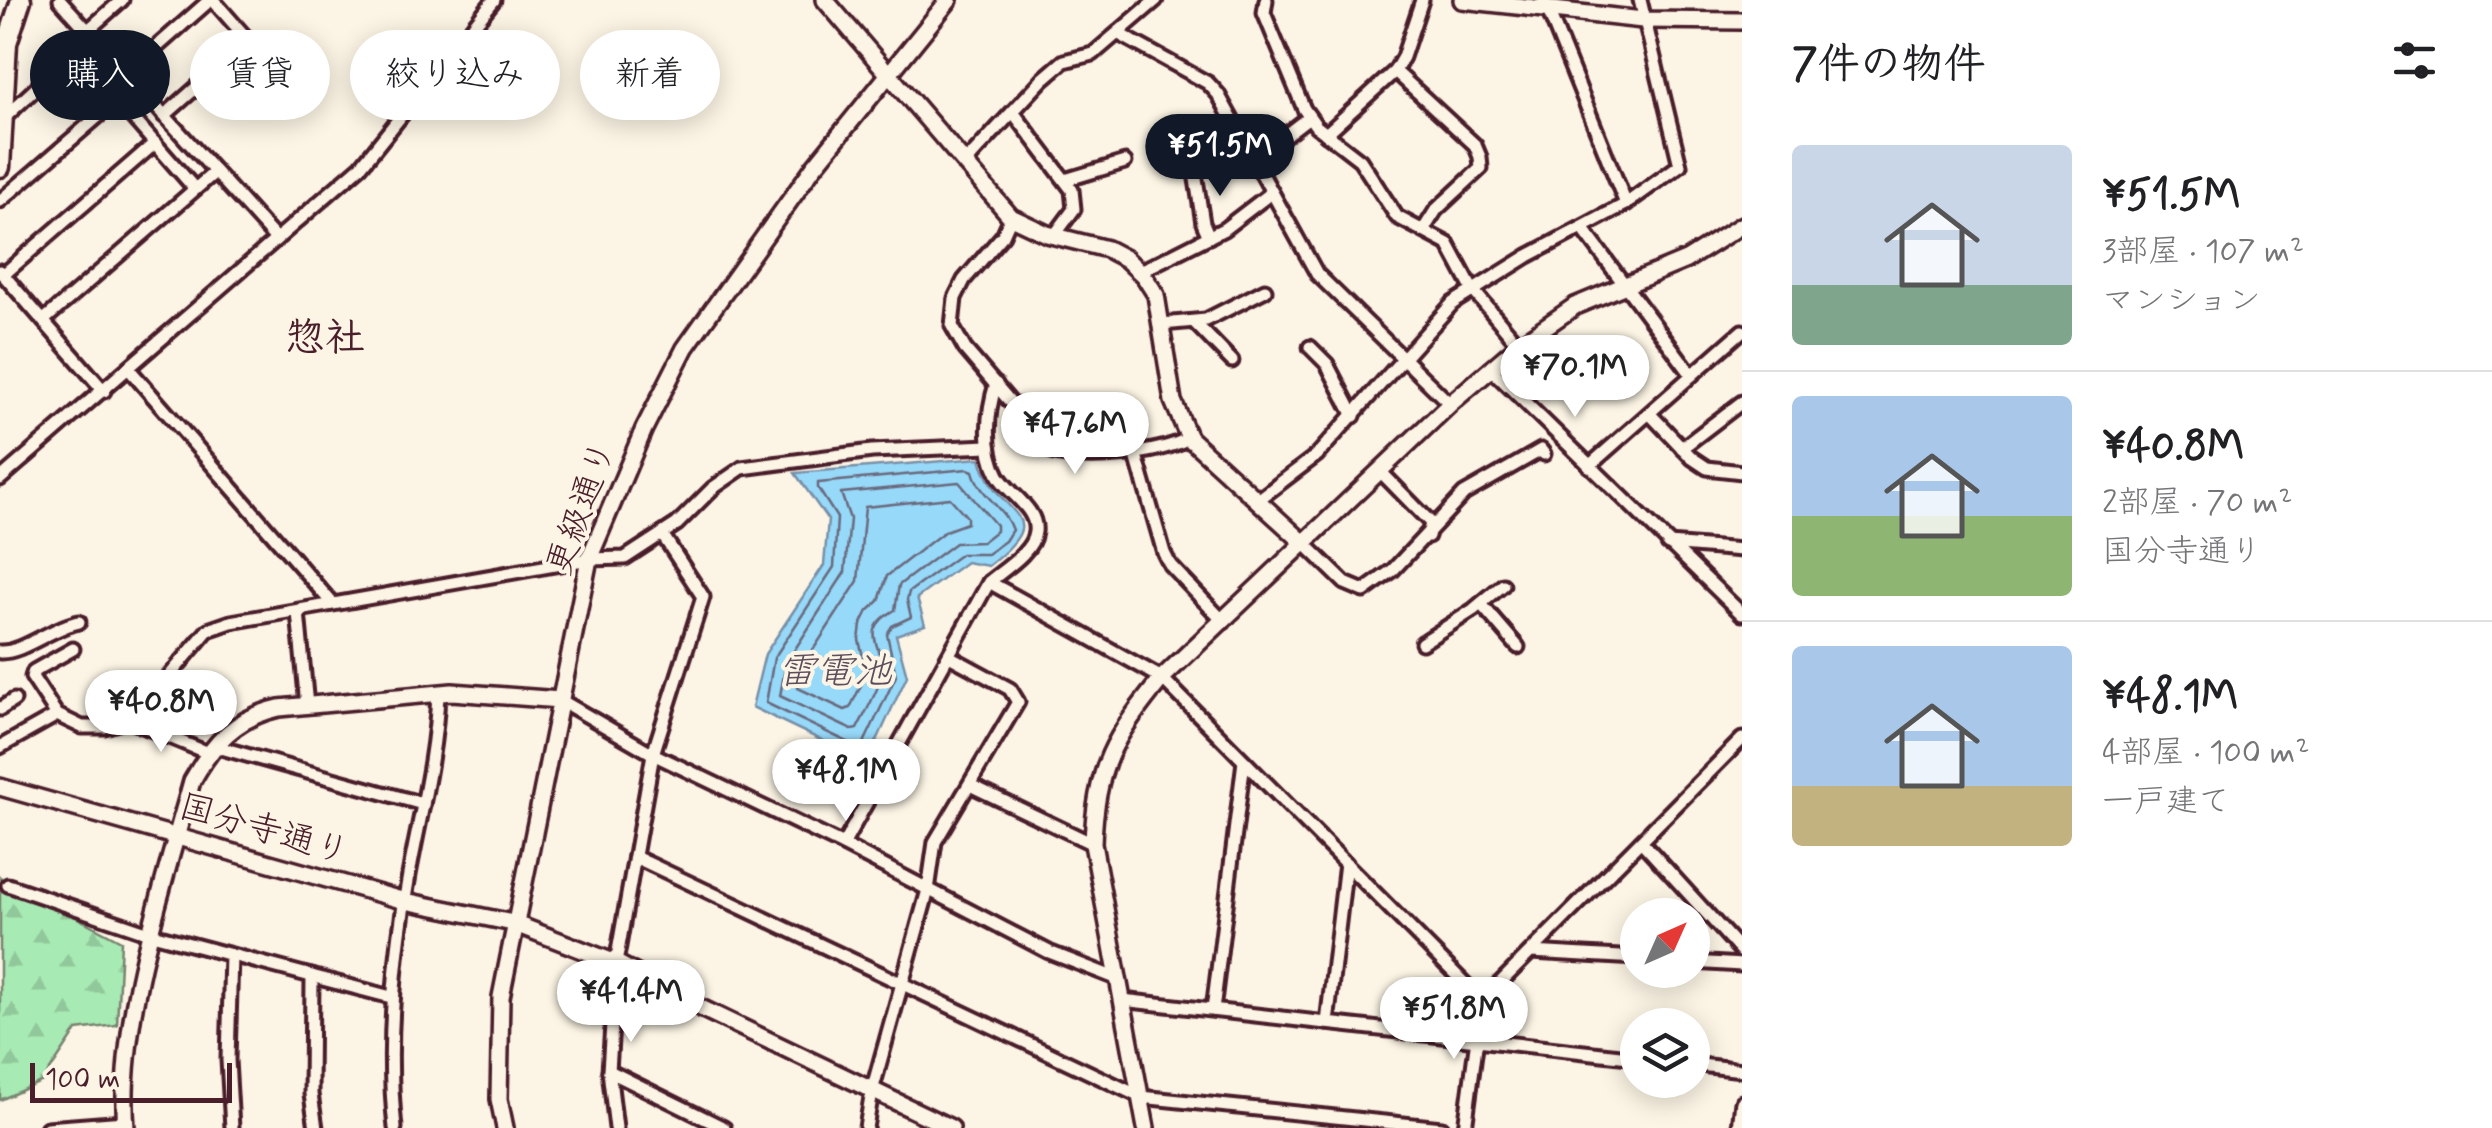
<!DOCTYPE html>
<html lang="ja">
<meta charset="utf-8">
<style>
body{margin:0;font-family:Mynerve,"Klee One",sans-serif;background:#f2f2f2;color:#202124;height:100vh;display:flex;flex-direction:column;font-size:38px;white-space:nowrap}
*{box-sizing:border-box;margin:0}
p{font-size:32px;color:#757577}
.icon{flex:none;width:55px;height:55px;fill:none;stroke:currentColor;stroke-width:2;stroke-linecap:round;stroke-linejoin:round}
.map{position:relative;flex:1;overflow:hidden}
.details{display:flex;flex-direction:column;background:#fff;width:750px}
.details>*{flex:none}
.top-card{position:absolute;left:30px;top:30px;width:950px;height:90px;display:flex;gap:20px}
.needle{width:65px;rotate:45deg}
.fabs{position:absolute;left:1620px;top:898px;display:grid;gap:20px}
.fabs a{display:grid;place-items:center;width:90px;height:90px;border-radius:50%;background:#fff;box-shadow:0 5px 25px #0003;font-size:50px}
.scale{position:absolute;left:30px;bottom:25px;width:202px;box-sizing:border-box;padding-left:10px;border:5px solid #4a1f2b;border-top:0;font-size:28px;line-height:35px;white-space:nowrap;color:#4a1f2b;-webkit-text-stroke:8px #fcf5e5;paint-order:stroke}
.price{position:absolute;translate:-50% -85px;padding:0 22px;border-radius:35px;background:#fff;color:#222;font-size:32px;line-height:65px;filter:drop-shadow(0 2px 5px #0008)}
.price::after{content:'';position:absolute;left:50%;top:60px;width:30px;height:22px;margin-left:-15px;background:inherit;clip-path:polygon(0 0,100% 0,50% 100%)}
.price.on{background:#111827;color:#fff}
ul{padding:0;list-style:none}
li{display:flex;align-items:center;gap:30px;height:250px;padding:0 50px}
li+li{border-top:2px solid #e0e0e0}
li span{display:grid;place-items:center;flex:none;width:280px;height:200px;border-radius:10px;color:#555}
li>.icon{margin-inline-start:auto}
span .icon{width:120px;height:120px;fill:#fffc;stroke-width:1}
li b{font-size:42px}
h2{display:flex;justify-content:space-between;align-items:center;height:120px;padding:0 50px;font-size:42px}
.pill{padding:0 35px;border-radius:45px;background:#fff;box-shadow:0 5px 25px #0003;font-size:35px;line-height:90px}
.pill.on{background:#111827;color:#fff}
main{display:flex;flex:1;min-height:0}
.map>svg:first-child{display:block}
.forest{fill:url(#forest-firs);stroke:#788470;stroke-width:2.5}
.water{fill:#97d9f9;stroke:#788fa7;stroke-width:2.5}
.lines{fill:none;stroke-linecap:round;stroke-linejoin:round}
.shore{stroke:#69697d;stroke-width:2.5}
.minor-casing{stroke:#4a1f2b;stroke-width:19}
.tertiary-casing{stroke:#4a1f2b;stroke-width:22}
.secondary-casing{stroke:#4a1f2b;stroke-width:25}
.minor{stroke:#fcf5e5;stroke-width:11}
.tertiary{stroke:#fcf5e5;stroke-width:15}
.secondary{stroke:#fcf5e5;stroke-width:18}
.labels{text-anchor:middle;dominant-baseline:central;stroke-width:8;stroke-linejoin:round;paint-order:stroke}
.street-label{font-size:35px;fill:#4a1f2b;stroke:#fcf5e5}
.water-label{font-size:38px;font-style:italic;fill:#5d4e5e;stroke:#fcf5e5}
.quarter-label{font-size:40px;font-weight:bold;fill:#4a1f2b;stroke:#fcf5e5}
</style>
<main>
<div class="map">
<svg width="1742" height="1128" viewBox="0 0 1742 1128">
<defs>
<pattern id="forest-firs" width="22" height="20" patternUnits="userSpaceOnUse" patternTransform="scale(2.5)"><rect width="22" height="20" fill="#a7eab4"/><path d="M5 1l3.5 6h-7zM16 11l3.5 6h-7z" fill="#91c89b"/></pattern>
</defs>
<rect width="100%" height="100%" fill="#fcf5e5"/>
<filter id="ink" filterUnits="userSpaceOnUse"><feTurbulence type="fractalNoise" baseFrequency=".01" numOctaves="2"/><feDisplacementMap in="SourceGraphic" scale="20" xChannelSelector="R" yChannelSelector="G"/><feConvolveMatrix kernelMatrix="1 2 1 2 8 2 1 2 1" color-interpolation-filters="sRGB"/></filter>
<g filter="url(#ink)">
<polygon class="forest" points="0,877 121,941 117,1025 77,1030 43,1081 0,1100"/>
<path class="water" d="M980 458C995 519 1060 511 988 566L966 562 917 598 925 625 896 635 907 676 867 762 752 707 765 654 824 565 828 520 795 473Z"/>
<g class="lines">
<g class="shore">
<path d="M968 469 973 471C979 495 1005 508 1012 530L1005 541 987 554H961L909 592 907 600 911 617 892 626 887 634 896 676 863 745 858 747 766 703 774 658 834 567 837 518 818 488V483Z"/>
<path d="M959 482 996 525V531L982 542 955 543 899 585 895 610C853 633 890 650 881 678 876 695 865 713 857 729L852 730 780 696 786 663 845 572 850 519 841 493Z"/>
<polygon points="950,498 967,517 967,523 945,531 887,576 879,601 868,611 861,625 859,640 867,673 850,708 845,710 798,688 800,670 858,581 865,507"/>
</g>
<defs>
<g id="minor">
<polyline points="60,0 276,239"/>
<polyline points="1266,0 1264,13 1304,109 1316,126 1360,160 1397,217 1448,244 1472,289 1519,345"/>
<polyline points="1544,0 1626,204"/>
<polyline points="87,31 122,0"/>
<polyline points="1119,34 1208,83 1218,94 1317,274 1450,404"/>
<polyline points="75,52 195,189"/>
<polyline points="1395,71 1475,145 1480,157 1481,168 1436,210 1424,229"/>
<polyline points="126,74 210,0"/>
<polyline points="1013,112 1072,190 1074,209 1054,236"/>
<polyline points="164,116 249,41 213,0"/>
<polyline points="4,118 92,36"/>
<polyline points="1326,134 1395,71 1403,57 1422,0"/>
<polyline points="1253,160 1309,117"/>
<polyline points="964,164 1043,79 1064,61 1093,54 1156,0"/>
<polyline points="1195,173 1203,223 1209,237"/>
<polyline points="1065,180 1125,162"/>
<polyline points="0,201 117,100"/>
<path d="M1011 217 1003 235 964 280 955 298 952 326 965 349 1054 453C1091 460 1157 455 1189 438"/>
<polyline points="1583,229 1692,375"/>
<polyline points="0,271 104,391"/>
<polyline points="1139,272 1224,229 1271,193"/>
<polyline points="3,275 155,143"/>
<polyline points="44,320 215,172"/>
<polyline points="1194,322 1232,361"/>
<polyline points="1162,324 1206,320 1265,290"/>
<polyline points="1310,347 1327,364 1354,416"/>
<polyline points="1490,368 1742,614"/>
<polyline points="129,369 332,603"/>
<polyline points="1650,414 1692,458 1707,468 1742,472"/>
<polyline points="1682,448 1742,402"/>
<polyline points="1135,452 1164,553 1170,565 1224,622"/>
<polyline points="1589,466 1742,331"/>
<polyline points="1380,471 1431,523 1428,536"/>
<polyline points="0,479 361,166 494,0"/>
<polyline points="1258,500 1317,455 1453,303 1528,256 1626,204 1680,165 1640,0"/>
<polyline points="1304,543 1345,583 1364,591 1393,570 1464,494 1541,450 1544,454"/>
<polyline points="1668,544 1742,550"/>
<path d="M989 582C1003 570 1033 552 1035 532 1038 508 1008 494 998 475 984 449 987 412 996 384"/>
<polyline points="1481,604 1518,647"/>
<polyline points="298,612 307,706"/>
<polyline points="1422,643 1473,610 1503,585"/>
<path d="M0 652C23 653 52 627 79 622"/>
<polyline points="560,700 653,754 843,845 1049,952 1118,979"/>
<polyline points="0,709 14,700"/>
<polyline points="57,715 32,677 34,671 73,649"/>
<polyline points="128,720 208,753"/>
<polyline points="214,746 423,804"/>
<polyline points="0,747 57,715 82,727 105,727 128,720 144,706 208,630 231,622 589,559 625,558 677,524 713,488 742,468 872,451 989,446"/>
<polyline points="970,785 1093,844"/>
<polyline points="1641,841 1742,952"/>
<polyline points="843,845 989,582 1162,678 1482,1001"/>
<polyline points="635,857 1141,1097 1442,1128"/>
<polyline points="8,885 152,934 391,997"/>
<polyline points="1531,952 1638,958"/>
<polyline points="231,955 228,1060 232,1128"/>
<polyline points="1692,962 1742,965"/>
<polyline points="312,976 311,1094 316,1128"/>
<polyline points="1122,1000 1638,1058"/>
<polyline points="1213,1010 1244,761"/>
<polyline points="1327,1023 1346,863"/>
<polyline points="1692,1064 1742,1070"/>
<polyline points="609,1071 724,1128"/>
<polyline points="47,1128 125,1122"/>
<path d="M395 1128C386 1043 394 959 409 875 420 815 436 755 438 693"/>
<polyline points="616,1128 609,1071 616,963 653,754 703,597 662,534"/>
<polyline points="866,1128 872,1091 928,890 935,842 1018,702 1010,689 949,656"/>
<polyline points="1465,1128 1482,1001 1742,739"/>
<polyline points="1739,1128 1742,1102"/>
</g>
<g id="tertiary">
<polyline points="825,0 1011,217 1047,234 1107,249 1126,259 1144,276 1156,295 1173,401 1189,438 1304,543"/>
<polyline points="1462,0 1643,20 1742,21"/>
<polyline points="0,787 405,901 513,923 616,963 703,1009 951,1128"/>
<path d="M126 1128C117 1023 164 883 192 781 214 742 235 718 279 708L452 692 560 700"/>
<polyline points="505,1128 499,1099 501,997 589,559 644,429 685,348 813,168 949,0"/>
<path d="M1146 1128 1093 844C1095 767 1114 737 1162 678L1450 404 1519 345 1575 306 1686 260 1742 225"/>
</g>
<polyline id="secondary" points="0,167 7,43 21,0"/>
</defs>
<use href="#minor" class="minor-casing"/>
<use href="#tertiary" class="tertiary-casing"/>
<use href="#secondary" class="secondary-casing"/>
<use href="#minor" class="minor"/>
<use href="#tertiary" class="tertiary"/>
<use href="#secondary" class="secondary"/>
</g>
</g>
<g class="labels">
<g class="street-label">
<text transform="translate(582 508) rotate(-70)">更級通り</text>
<text transform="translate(264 830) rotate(16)">国分寺通り</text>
</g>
<g class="water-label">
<text x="835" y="672">雷電池</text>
</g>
<g class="quarter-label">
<text x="325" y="339">惣社</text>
</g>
</g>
</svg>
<div class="fabs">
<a><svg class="needle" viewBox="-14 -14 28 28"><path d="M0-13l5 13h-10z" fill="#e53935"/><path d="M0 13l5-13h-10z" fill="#757577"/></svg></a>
<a><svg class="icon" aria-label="layers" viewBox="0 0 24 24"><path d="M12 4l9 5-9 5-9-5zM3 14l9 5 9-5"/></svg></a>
</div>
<div class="scale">100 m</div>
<b class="price on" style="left:1220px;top:199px">¥51.5M</b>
<b class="price" style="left:1575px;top:420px">¥70.1M</b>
<b class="price" style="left:1075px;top:477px">¥47.6M</b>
<b class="price" style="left:161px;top:755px">¥40.8M</b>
<b class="price" style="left:846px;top:824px">¥48.1M</b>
<b class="price" style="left:631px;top:1045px">¥41.4M</b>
<b class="price" style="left:1454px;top:1062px">¥51.8M</b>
<div class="top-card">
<a class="pill on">購入</a>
<a class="pill">賃貸</a>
<a class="pill">絞り込み</a>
<a class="pill">新着</a>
</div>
</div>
<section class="details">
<h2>7件の物件<svg class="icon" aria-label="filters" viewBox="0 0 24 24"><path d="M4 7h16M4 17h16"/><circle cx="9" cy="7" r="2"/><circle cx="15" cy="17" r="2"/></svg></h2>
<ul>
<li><span style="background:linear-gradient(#c9d6e8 70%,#7fa58c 0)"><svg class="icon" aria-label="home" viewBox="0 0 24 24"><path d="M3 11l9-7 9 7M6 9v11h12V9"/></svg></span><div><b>¥51.5M</b><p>3部屋 · 107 m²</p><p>マンション</p></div></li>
<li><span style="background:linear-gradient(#a9c7e8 60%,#8fb573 0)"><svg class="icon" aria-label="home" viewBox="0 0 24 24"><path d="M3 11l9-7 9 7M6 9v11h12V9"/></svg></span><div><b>¥40.8M</b><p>2部屋 · 70 m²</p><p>国分寺通り</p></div></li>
<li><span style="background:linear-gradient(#a9c7e8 70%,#c2b280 0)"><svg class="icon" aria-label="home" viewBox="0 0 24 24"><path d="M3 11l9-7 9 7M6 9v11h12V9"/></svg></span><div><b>¥48.1M</b><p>4部屋 · 100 m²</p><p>一戸建て</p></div></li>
</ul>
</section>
</main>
